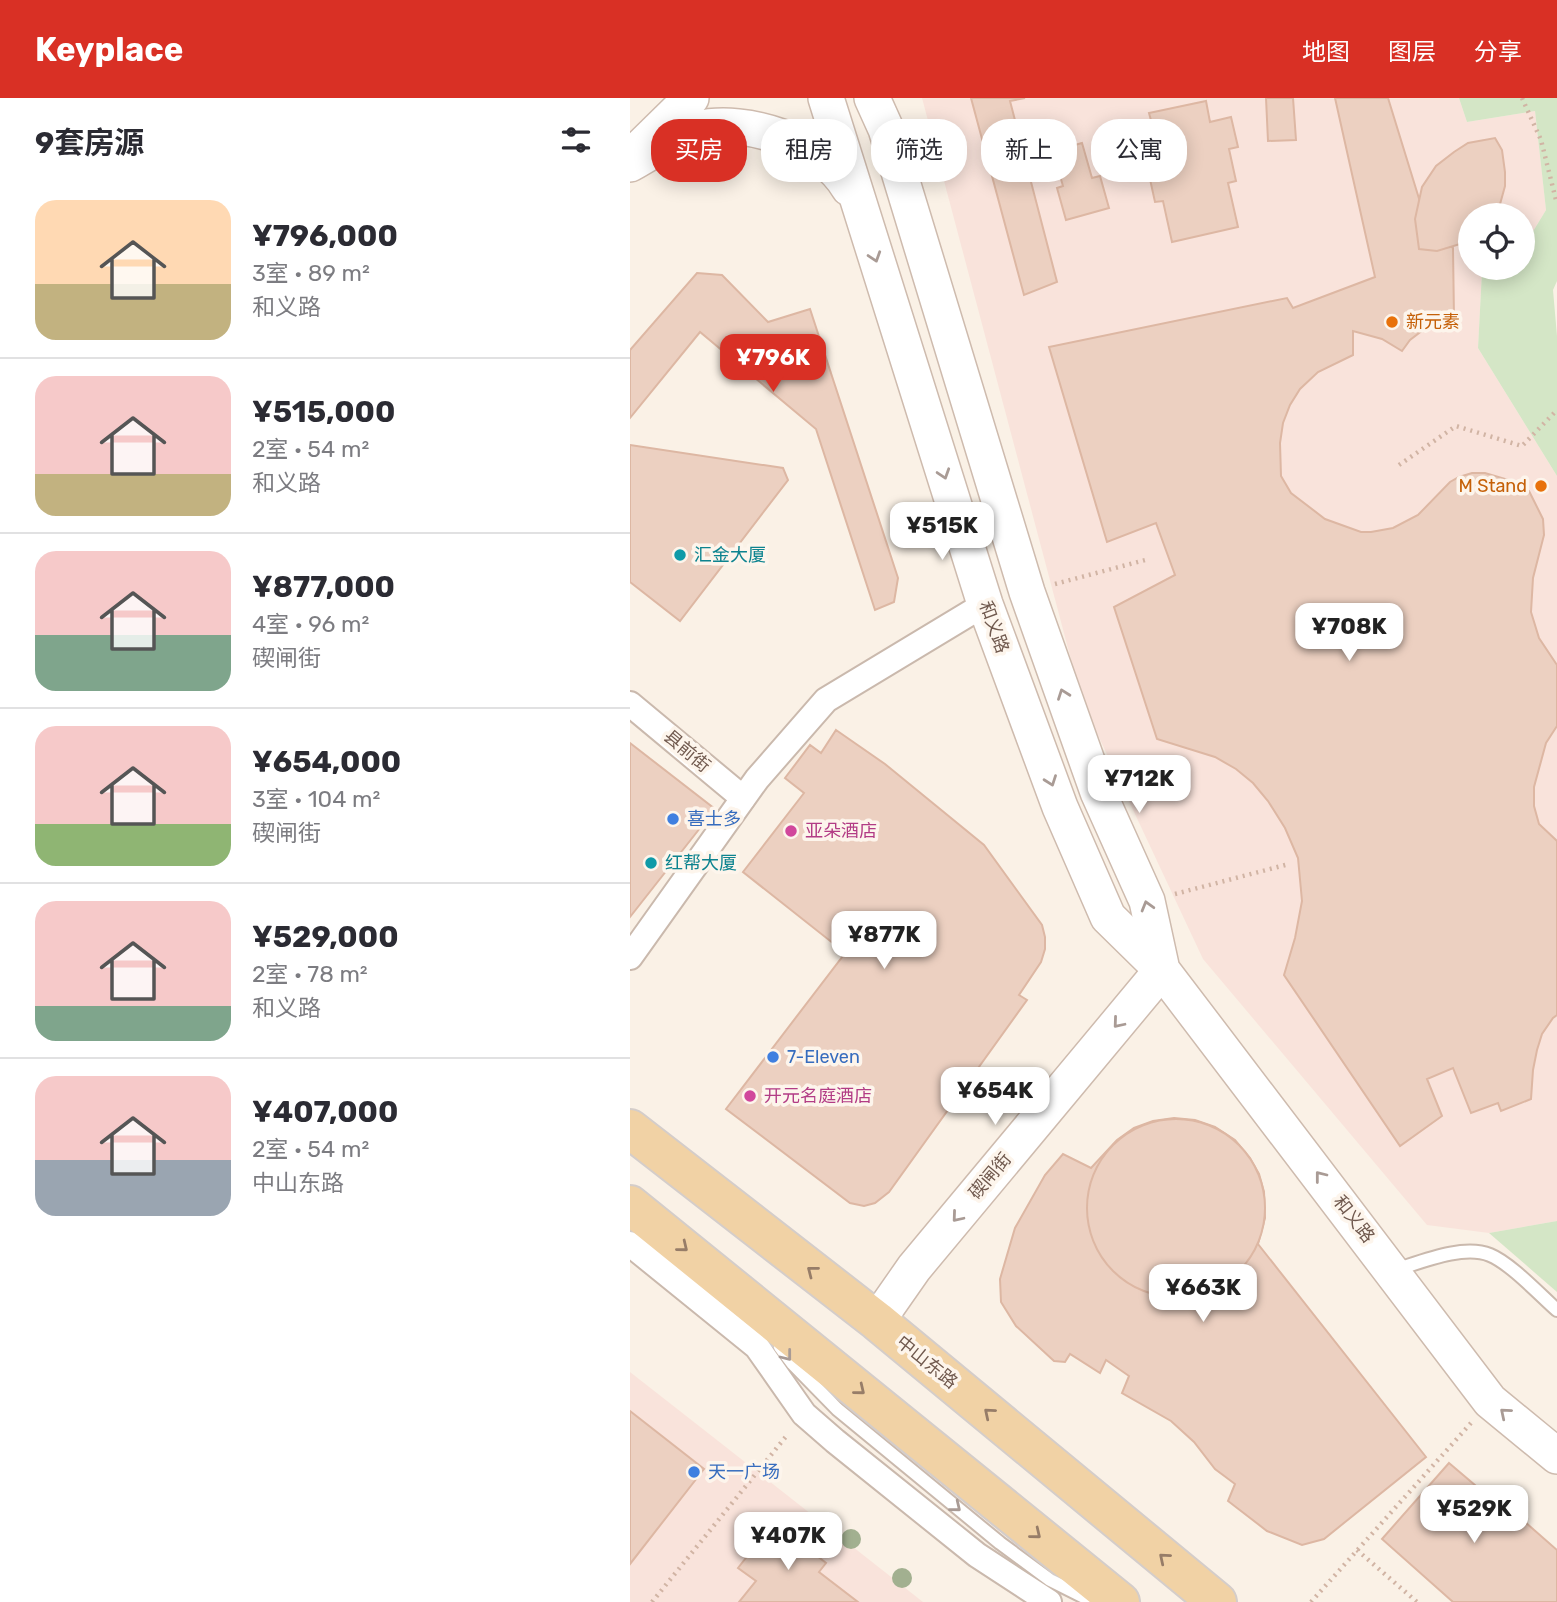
<!DOCTYPE html>
<html lang="zh">
<meta charset="utf-8">
<style>
body{margin:0;font-family:Rubik,"Noto Sans SC",sans-serif;background:#f7f7f7;color:#2b2b33;height:100vh;display:flex;flex-direction:column;font-size:26px;white-space:nowrap}
*{box-sizing:border-box;margin:0}
p{font-size:23px;color:#7c7c81}
.icon{flex:none;width:38px;height:38px;fill:none;stroke:currentColor;stroke-width:2;stroke-linecap:round;stroke-linejoin:round}
.map{position:relative;flex:1;overflow:hidden}
.drawer{display:flex;flex-direction:column;background:#fff;width:630px}
.drawer>*{flex:none}
.hud{position:absolute;left:21px;top:21px;width:665px;height:63px;display:flex;gap:14px}
.buttons{position:absolute;left:828px;top:105px;display:grid;gap:14px}
.buttons a{display:grid;place-items:center;width:77px;height:77px;border-radius:50%;background:#fff;box-shadow:0 4px 18px #0003;font-size:35px}
.price{position:absolute;translate:-50% -60px;padding:0 16px;border-radius:14px;background:#fff;color:#222;font-size:23px;line-height:46px;filter:drop-shadow(0 2px 4px #0008)}
.price::after{content:'';position:absolute;left:50%;top:42px;width:21px;height:16px;margin-left:-10px;background:inherit;clip-path:polygon(0 0,100% 0,50% 100%)}
.price.active{background:#d93025;color:#fff}
ul{padding:0;list-style:none}
li{display:flex;align-items:center;gap:21px;height:175px;padding:0 35px}
li+li{border-top:2px solid #e1e1e2}
li span{display:grid;place-items:center;flex:none;width:196px;height:140px;border-radius:21px;color:#555}
li>.icon{margin-inline-start:auto}
span .icon{width:84px;height:84px;fill:#fffc;stroke-width:1}
li b{font-size:30px}
h2{display:flex;justify-content:space-between;align-items:center;height:84px;padding:0 35px;font-size:30px}
.chip{padding:0 24px;border-radius:28px;background:#fff;box-shadow:0 4px 18px #0003;font-size:24px;line-height:63px}
.chip.active{background:#d93025;color:#fff}
header{display:flex;align-items:center;gap:42px;box-sizing:border-box;height:98px;padding:0 35px;background:#d93025;color:#fff}
header strong{font-size:33px}
nav{display:flex;gap:38px;margin-inline-start:auto;font-size:24px}
main{display:flex;flex:1;min-height:0}
.map>svg:first-child{display:block}
.commercial{fill:#f9e3db}
.green{fill:#d4e6c6}
.building{fill:#ecd0c1;stroke:#ddb7a3;stroke-width:2}
.lines{fill:none;stroke-linecap:round;stroke-linejoin:round}
.lane-casing{stroke:#cab9ad;stroke-width:16}
.street-casing{stroke:#cab9ad;stroke-width:28}
.secondary-casing{stroke:#cebbae;stroke-width:38}
.primary-casing{stroke:#d4cdca;stroke-width:42}
.path{stroke:#d1b4a4;stroke-width:4.5;stroke-dasharray:2 5;stroke-linecap:butt}
.lane{stroke:#fff;stroke-width:12}
.street{stroke:#fff;stroke-width:24}
.secondary{stroke:#fff;stroke-width:35}
.primary{stroke:#f1d2a5;stroke-width:38}
.tree{fill:#a2b090}
.oneway{stroke:#a99b95}
.oneway2{stroke:#977d68}
.food-dot{fill:#e8710a;stroke:#fdf5ec;stroke-width:2.5}
.culture-dot{fill:#0f9aa8;stroke:#fdf5ec;stroke-width:2.5}
.shop-dot{fill:#3f7fe0;stroke:#fdf5ec;stroke-width:2.5}
.hotel-dot{fill:#d1479c;stroke:#fdf5ec;stroke-width:2.5}
.labels{text-anchor:middle;dominant-baseline:central;stroke-width:7;stroke-linejoin:round;paint-order:stroke}
.food-label{font-size:18px;fill:#c56008;stroke:#fdf5ec;text-anchor:start}
.culture-label{font-size:18px;fill:#0d838f;stroke:#fdf5ec;text-anchor:start}
.street-label{font-size:18px;fill:#70594e;stroke:#fdf5ec}
.shop-label{font-size:18px;fill:#366cbe;stroke:#fdf5ec;text-anchor:start}
.hotel-label{font-size:18px;fill:#b23c85;stroke:#fdf5ec;text-anchor:start}
</style>
<header>
<strong>Keyplace</strong>
<nav><a>地图</a><a>图层</a><a>分享</a></nav>
</header>
<main>
<section class="drawer">
<h2>9套房源<svg class="icon" aria-label="filters" viewBox="0 0 24 24"><path d="M4 7h16M4 17h16"/><circle cx="9" cy="7" r="2"/><circle cx="15" cy="17" r="2"/></svg></h2>
<ul>
<li><span style="background:linear-gradient(#ffd9b3 60%,#c2b280 0)"><svg class="icon" aria-label="home" viewBox="0 0 24 24"><path d="M3 11l9-7 9 7M6 9v11h12V9"/></svg></span><div><b>¥796,000</b><p>3室 · 89 m²</p><p>和义路</p></div></li>
<li><span style="background:linear-gradient(#f6c9c9 70%,#c2b280 0)"><svg class="icon" aria-label="home" viewBox="0 0 24 24"><path d="M3 11l9-7 9 7M6 9v11h12V9"/></svg></span><div><b>¥515,000</b><p>2室 · 54 m²</p><p>和义路</p></div></li>
<li><span style="background:linear-gradient(#f6c9c9 60%,#7fa58c 0)"><svg class="icon" aria-label="home" viewBox="0 0 24 24"><path d="M3 11l9-7 9 7M6 9v11h12V9"/></svg></span><div><b>¥877,000</b><p>4室 · 96 m²</p><p>碶闸街</p></div></li>
<li><span style="background:linear-gradient(#f6c9c9 70%,#8fb573 0)"><svg class="icon" aria-label="home" viewBox="0 0 24 24"><path d="M3 11l9-7 9 7M6 9v11h12V9"/></svg></span><div><b>¥654,000</b><p>3室 · 104 m²</p><p>碶闸街</p></div></li>
<li><span style="background:linear-gradient(#f6c9c9 75%,#7fa58c 0)"><svg class="icon" aria-label="home" viewBox="0 0 24 24"><path d="M3 11l9-7 9 7M6 9v11h12V9"/></svg></span><div><b>¥529,000</b><p>2室 · 78 m²</p><p>和义路</p></div></li>
<li><span style="background:linear-gradient(#f6c9c9 60%,#9aa5b1 0)"><svg class="icon" aria-label="home" viewBox="0 0 24 24"><path d="M3 11l9-7 9 7M6 9v11h12V9"/></svg></span><div><b>¥407,000</b><p>2室 · 54 m²</p><p>中山东路</p></div></li>
</ul>
</section>
<div class="map">
<svg width="927" height="1504" viewBox="0 0 927 1504">
<rect width="100%" height="100%" fill="#faf1e6"/>
<g class="commercial">
<polygon points="292,0 829,0 837,24 905,13 916,112 893,150 892,117 840,117 840,170 859,170 852,173 848,250 927,378 927,1123 859,1135 797,1127 573,861 452,603"/>
<polygon points="0,1274 92,1346 293,1504 0,1504"/>
</g>
<g class="green">
<polygon points="829,0 927,0 927,183 923,192 927,238 927,378 848,250 852,173 859,170 892,170 893,150 916,112 905,13 837,24"/>
<polygon points="927,1123 927,1194 859,1135"/>
</g>
<g class="building">
<polygon points="341,0 395,0 380,3 427,184 394,197"/>
<polygon points="636,0 663,0 666,42 638,43"/>
<polygon points="705,0 758,0 795,120 823,150 824,220 797,229 780,242 772,253 752,241 723,233 723,257 688,274 670,291 660,307 653,325 650,345 651,378 661,395 695,421 731,434 741,434 763,430 788,417 820,384 829,379 842,375 855,375 885,384 899,393 913,421 914,437 903,480 901,514 909,540 927,567 927,628 916,645 904,689 904,708 909,726 927,743 927,917 923,920 912,936 907,952 903,972 901,1001 871,1013 868,1005 841,1015 823,970 797,981 812,1018 770,1048 654,877 665,840 672,803 668,760 655,730 638,703 623,685 606,671 585,659 527,641 484,509 545,477 526,425 477,444 419,249 657,200 663,210 745,179"/>
<polygon points="576,3 580,24 601,19 608,49 599,51 606,83 598,85 608,129 542,144 533,103 525,104 518,72 506,75 496,32 522,26 519,15"/>
<polygon points="865,40 872,52 875,74 875,88 867,117 840,117 840,143 807,153 789,151 785,121 792,89 806,68 824,54 838,45"/>
<polygon points="452,45 462,80 470,78 479,110 436,122 427,90 433,88 423,53"/>
<polygon points="67,175 92,177 138,224 180,211 268,480 264,504 245,512 186,331 70,234 0,320 0,252"/>
<polygon points="0,347 153,370 158,382 50,523 0,484"/>
<polygon points="206,632 255,666 354,747 412,827 415,839 415,851 411,864 389,897 397,902 259,1094 245,1105 234,1108 220,1105 96,1011 222,846 216,833 204,846 113,774 174,695 155,680 180,647 191,655"/>
<polygon points="0,645 85,711 0,819"/>
<polygon points="544,1020 565,1022 585,1029 605,1042 620,1060 629,1076 634,1094 635,1120 628,1146 796,1359 694,1441 672,1447 637,1433 598,1403 605,1386 585,1371 564,1344 541,1323 492,1295 499,1278 476,1262 470,1275 440,1256 435,1264 424,1263 386,1228 371,1204 370,1181 385,1130 415,1077 433,1056 461,1070 487,1042 504,1030 523,1023"/>
<circle cx="546" cy="1110" r="89"/>
<polygon points="0,1313 74,1371 0,1466"/>
<polygon points="819,1365 852,1393 855,1389 927,1452 927,1504 823,1504 752,1441"/>
<polygon points="144,1424 196,1465 189,1474 228,1504 109,1504 126,1483 108,1470"/>
</g>
<g class="lines">
<defs>
<g id="lane">
<path d="M765 1172C791 1164 833 1146 860 1157 880 1165 910 1197 927 1212"/>
<polyline points="150,1249 162,1265 207,1311 370,1445 420,1482 464,1504"/>
</g>
<g id="street">
<polyline points="0,606 113,700"/>
<polyline points="0,859 127,681 196,602 355,506"/>
<polyline points="0,1146 127,1249 174,1316 205,1343 347,1457 419,1504"/>
</g>
<g id="secondary">
<polyline points="196,0 355,506 430,709 478,819 532,872 284,1170 247,1223"/>
<polyline points="242,0 256,31 397,494 468,694 517,803 532,872 860,1303 927,1358"/>
<polyline points="12,48 61,0"/>
<path d="M0 66C16 57 52 34 67 31 117 19 193 45 219 90"/>
</g>
<g id="primary">
<polyline points="0,1031 247,1223 587,1504"/>
<polyline points="0,1107 490,1504"/>
</g>
</defs>
<use href="#lane" class="lane-casing"/>
<use href="#street" class="street-casing"/>
<use href="#secondary" class="secondary-casing"/>
<use href="#primary" class="primary-casing"/>
<g class="path">
<polyline points="892,0 911,42 927,106"/>
<polyline points="769,367 826,328 892,348 927,312"/>
<polyline points="425,486 519,461"/>
<polyline points="545,796 659,766"/>
<polyline points="727,1452 787,1504"/>
<polyline points="22,1504 158,1336"/>
<polyline points="681,1504 841,1325"/>
</g>
<use href="#lane" class="lane"/>
<use href="#street" class="street"/>
<use href="#secondary" class="secondary"/>
<use href="#primary" class="primary"/>
</g>
<g class="tree">
<circle cx="221" cy="1441" r="10"/>
<circle cx="272" cy="1480" r="10"/>
</g>
<defs><path id="oneway-chevron" d="M-2-3.5L2.5 0L-2 3.5" fill="none" stroke-width="1.6" stroke-linecap="round" stroke-linejoin="round" transform="scale(1.75)"/></defs>
<g class="oneway">
<use href="#oneway-chevron" transform="translate(245 159) rotate(72)"/>
<use href="#oneway-chevron" transform="translate(314 376) rotate(72)"/>
<use href="#oneway-chevron" transform="translate(433 596) rotate(-110)"/>
<use href="#oneway-chevron" transform="translate(421 683) rotate(70)"/>
<use href="#oneway-chevron" transform="translate(517 808) rotate(-106)"/>
<use href="#oneway-chevron" transform="translate(488 925) rotate(130)"/>
<use href="#oneway-chevron" transform="translate(690 1078) rotate(-128)"/>
<use href="#oneway-chevron" transform="translate(327 1119) rotate(130)"/>
<use href="#oneway-chevron" transform="translate(157 1258) rotate(52)"/>
<use href="#oneway-chevron" transform="translate(875 1315) rotate(-140)"/>
<use href="#oneway-chevron" transform="translate(326 1409) rotate(39)"/>
</g>
<g class="oneway2">
<use href="#oneway-chevron" transform="translate(53 1149) rotate(39)"/>
<use href="#oneway-chevron" transform="translate(182 1173) rotate(-142)"/>
<use href="#oneway-chevron" transform="translate(230 1292) rotate(39)"/>
<use href="#oneway-chevron" transform="translate(359 1315) rotate(-140)"/>
<use href="#oneway-chevron" transform="translate(406 1436) rotate(39)"/>
<use href="#oneway-chevron" transform="translate(534 1460) rotate(-140)"/>
</g>
<g class="food-dot">
<circle cx="762" cy="224" r="7"/>
<circle cx="911" cy="388" r="7"/>
</g>
<g class="culture-dot">
<circle cx="50" cy="457" r="7"/>
<circle cx="21" cy="765" r="7"/>
</g>
<g class="shop-dot">
<circle cx="43" cy="721" r="7"/>
<circle cx="143" cy="959" r="7"/>
<circle cx="64" cy="1374" r="7"/>
</g>
<g class="hotel-dot">
<circle cx="161" cy="733" r="7"/>
<circle cx="120" cy="998" r="7"/>
</g>
<g class="labels">
<g class="food-label">
<text x="776" y="224">新元素</text>
<text x="897" y="388" text-anchor="end">M Stand</text>
</g>
<g class="culture-label">
<text x="64" y="457">汇金大厦</text>
<text x="35" y="765">红帮大厦</text>
</g>
<g class="street-label">
<text transform="translate(364 529) rotate(70)">和义路</text>
<text transform="translate(57 653) rotate(40)">县前街</text>
<text transform="translate(360 1078) rotate(-50)">碶闸街</text>
<text transform="translate(724 1121) rotate(52)">和义路</text>
<text transform="translate(297 1264) rotate(39)">中山东路</text>
</g>
<g class="shop-label">
<text x="57" y="721">喜士多</text>
<text x="157" y="959">7-Eleven</text>
<text x="78" y="1374">天一广场</text>
</g>
<g class="hotel-label">
<text x="175" y="733">亚朵酒店</text>
<text x="134" y="998">开元名庭酒店</text>
</g>
</g>
</svg>
<div class="buttons">
<a><svg class="icon" aria-label="locate" viewBox="0 0 24 24"><circle cx="12" cy="12" r="6"/><path d="M12 2v4M12 18v4M2 12h4M18 12h4"/></svg></a>
</div>
<b class="price active" style="left:143px;top:296px">¥796K</b>
<b class="price" style="left:312px;top:464px">¥515K</b>
<b class="price" style="left:719px;top:565px">¥708K</b>
<b class="price" style="left:509px;top:717px">¥712K</b>
<b class="price" style="left:254px;top:873px">¥877K</b>
<b class="price" style="left:365px;top:1029px">¥654K</b>
<b class="price" style="left:573px;top:1226px">¥663K</b>
<b class="price" style="left:844px;top:1447px">¥529K</b>
<b class="price" style="left:158px;top:1474px">¥407K</b>
<div class="hud">
<a class="chip active">买房</a>
<a class="chip">租房</a>
<a class="chip">筛选</a>
<a class="chip">新上</a>
<a class="chip">公寓</a>
</div>
</div>
</main>
